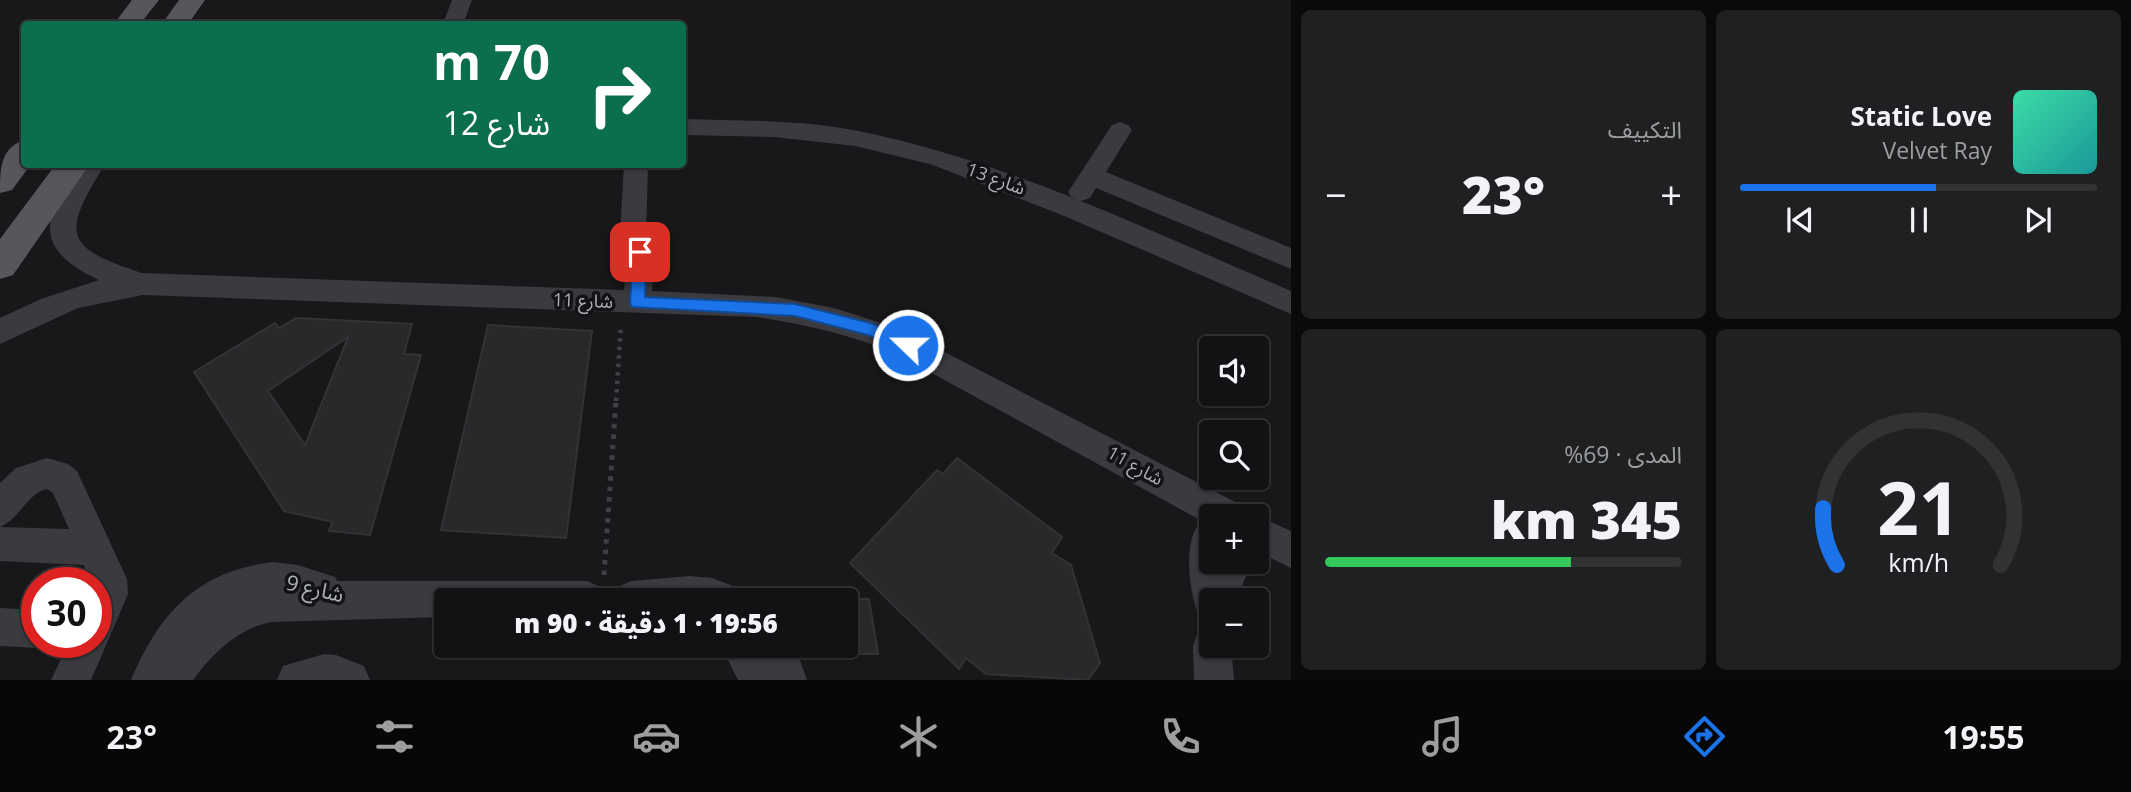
<!DOCTYPE html>
<html lang="ar">
<head>
<meta charset="utf-8">
<style>
  body { margin:0; font-family:"Open Sans","Noto Sans Arabic",sans-serif; background:#1f2022; color:#f1f3f6; direction:rtl; height:100vh; display:flex; flex-direction:column; font-size:26px; white-space:nowrap }
  * { box-sizing:border-box; margin:0 }
  p { font-size:23px; color:#9c9ea0 }
  .icon { flex:none; width:38px; height:38px; fill:none; stroke:currentColor; stroke-width:2; stroke-linecap:round; stroke-linejoin:round }
  .map { position:relative; flex:1; overflow:hidden; direction:ltr }
  .details { display:flex; flex-direction:column; gap:10px; padding:10px; background:#0a0a0b; width:840px }
  .details>* { flex:none }
  .hud { position:absolute; left:21px; top:21px; width:665px; height:147px; border-radius:7px; box-shadow:0 2px 5px #0004,0 0 0 2px #313234; direction:rtl; background:#0b6e4f; color:#fff; overflow:hidden }
  .buttons { position:absolute; left:1199px; top:336px; display:grid; gap:14px }
  .buttons a { display:grid; place-items:center; width:70px; height:70px; border-radius:7px; background:#121214; box-shadow:0 2px 5px #0004,0 0 0 2px #313234; font-size:35px }
  .speed { position:absolute; left:21px; top:567px; display:flex; gap:14px; font-size:35px; font-weight:700; text-align:center }
  .speed>* { display:grid; place-content:center; width:91px; height:91px; border-radius:50%; background:#121214; box-shadow:0 2px 5px #0004,0 0 0 2px #313234; line-height:1 }
  .speed .limit { border:10px solid #d22; background:#fff; color:#111 }
  .pin { position:absolute; display:grid; place-items:center; width:60px; height:60px; color:#fff; margin:-30px; border-radius:14px; box-shadow:0 4px 10px #0006 }
  .me { position:absolute; width:77px; margin:-38px; rotate:292deg; stroke-linejoin:round; filter:drop-shadow(0 0 5px #0008) }
  .turn { display:flex; align-items:center; gap:24px; height:147px; padding:0 21px; font-size:32px }
  .turn .icon { width:91px; height:91px; stroke-width:2.5 }
  .turn b { display:block; font-size:49px; line-height:60px }
  .big { font-size:52px; font-weight:800; line-height:1.1 }
  .details .card { flex:1; display:flex; flex-direction:column; justify-content:center; gap:10px; min-width:0; padding:0 24px; border-radius:10px; background:#1f2022 }
  .details .dial { align-items:center; gap:0 }
  .dial svg { height:182px; overflow:visible; fill:none; stroke:#313234; stroke-width:7; stroke-linecap:round; text-anchor:middle }
  .dial text { fill:#f1f3f6; stroke:none }
  .song { display:flex; align-items:center; gap:21px }
  .cover { width:84px; height:84px; border-radius:10px; background:linear-gradient(135deg,hsl(160 70% 55%),hsl(180 70% 35%)) }
  .played { height:7px; border-radius:4px; background:linear-gradient(90deg,#1a73e8 55%,#313234 55%) }
  .keys { display:flex; justify-content:space-around; direction:ltr }
  .heat { display:flex; justify-content:space-between; align-items:center; font-size:38px; direction:ltr }
  .charge { height:10px; border-radius:5px; background:linear-gradient(90deg,#34c759 69%,#313234 0) }
  .details .tiles { flex:1; display:grid; gap:10px; grid-template-columns:repeat(2,1fr) }
  .trip { position:absolute; left:434px; top:588px; width:424px; height:70px; border-radius:7px; background:#121214; box-shadow:0 2px 5px #0004,0 0 0 2px #313234; font-weight:800; line-height:70px; text-align:center; direction:rtl }
  .dock { display:flex; height:112px; justify-content:space-around; align-items:center; background:#070708; color:#9c9ea0 }
  .dock .icon { width:49px; height:49px }
  .dock .current { color:#1a73e8 }
  .dock b { font-size:32px; color:#f1f3f6 }
  main { display:flex; flex:1; min-height:0 }
  .map>svg:first-child { display:block }
  .building { fill:#29282b; stroke:#333336; stroke-width:2; fill-rule:evenodd }
  .lines { fill:none; stroke-linecap:round; stroke-linejoin:round }
  .path-far1 { stroke:#404146; stroke-width:4.5; stroke-dasharray:3.5 5; stroke-linecap:butt }
  .path { stroke:#404146; stroke-width:5; stroke-dasharray:4.5 6; stroke-linecap:butt }
  .minor { fill:#3a3a3f; fill-rule:evenodd }
  .major { fill:#56575d; fill-rule:evenodd }
  .route { fill:#1a73e8; stroke:#114b97; stroke-width:2 }
  .labels { text-anchor:middle; stroke-width:7; stroke-linejoin:round; paint-order:stroke }
  .street-label { font-size:18px; fill:#acb0b8; stroke:#131315 }
  .near-street-label { font-size:21px; fill:#acb0b8; stroke:#131315 }
</style>
</head>
<body>
<main>
<section class="details">
<div class="tiles">
<div class="card">
<div class="song"><i class="cover"></i><div><b>Static Love</b><p>Velvet Ray</p></div></div>
<div class="played"></div>
<div class="keys"><svg class="icon" aria-label="previous" viewBox="0 0 24 24"><path d="M18 5L8 12l10 7zM5 5v14"/></svg><svg class="icon" aria-label="pause" viewBox="0 0 24 24"><path d="M8 5v14M16 5v14"/></svg><svg class="icon" aria-label="next" viewBox="0 0 24 24"><path d="M6 5l10 7-10 7zM19 5v14"/></svg></div>
</div>
<div class="card"><p>التكييف</p>
<div class="heat"><a>−</a><b class="big">23°</b><a>+</a></div>
</div>
<div class="card dial"><svg viewBox="0 0 100 80">
<path d="M14 69A42 42 0 1 1 86 69"/>
<path d="M14 69A42 42 0 0 1 8 44" stroke="#1a73e8"/>
<text x="50" y="56" font-size="32" font-weight="700">21</text>
<text x="50" y="72" font-size="11">km/h</text>
</svg></div>
<div class="card"><p>المدى · 69%</p><b class="big">345 km</b><div class="charge"></div></div>
</div>
</section>
<div class="map">
<svg width="1291" height="680" viewBox="0 0 1291 680">
  <rect width="100%" height="100%" fill="#18181a"/>
  <!-- building -->
  <path class="building" d="M 296,318 L 412,324 L 404,354 L 421,355 L 370,535 L 329,531 L 333,522 L 284,511 L 194,372 L 275,323 L 279,328 ZM 348,337 L 305,445 L 268,391 Z
    M 488,325 L 592,331 L 566,538 L 441,530 Z
    M 957,458 L 1062,537 L 1052,553 L 1071,565 L 1100,663 L 1088,680 L 986,674 L 966,658 L 959,669 L 850,563 L 937,470 L 943,474 Z
    M 845,599 L 869,599 L 878,654 L 845,654 Z"/>
  <g class="lines">
    <!-- path-far1 -->
    <path class="path-far1" d="M 616,401 L 621,325"/>
    <!-- path -->
    <path class="path" d="M 604,575 L 616,399"/>
    <!-- minor -->
    <path class="minor" d="M 452,0 L 472,0 L 463,24 L 443,24 Z
      M 682,119 C 740,121 800,119 858,131 C 1008,161 1150,231 1291,291 L 1291,314 L 1062,215 L 930,164 L 855,146 L 774,137 L 682,135 Z
      M 1120,122 L 1128,125 L 1132,130 L 1106,172 L 1291,248 L 1291,269 L 1096,188 L 1090,198 L 1081,201 L 1072,198 L 1068,192 L 1072,186 L 1112,125 Z
      M 80,164 L 105,164 C 63,233 61,247 142,273 L 624,290 L 627,260 L 620,237 L 624,164 L 648,164 L 646,237 L 655,260 L 652,291 L 776,297 L 834,308 L 900,329 L 1239,504 L 1244,516 L 1211,516 L 1211,562 L 1252,562 L 1236,600 L 1211,600 L 1211,619 L 1198,613 C 1189,591 1182,538 1202,521 L 897,354 C 852,335 805,324 756,317 L 143,295 L 78,308 L 0,344 L 0,318 L 41,299 L 99,280 C 32,249 42,217 80,164 Z
      M 47,458 L 68,464 L 77,471 L 127,579 L 128,594 L 91,680 L 51,680 L 69,642 L 96,642 L 96,583 L 91,583 L 84,565 L 0,561 L 0,483 L 16,468 ZM 47,489 L 53,493 L 69,529 L 0,527 C 21,518 27,493 47,489 Z
      M 1256,515 L 1291,531 L 1291,568 L 1256,551 L 1256,516 L 1253,516 Z
      M 274,562 L 298,565 L 335,577 L 337,581 L 587,581 L 600,587 L 606,600 L 446,600 L 446,617 L 271,622 C 237,629 213,653 193,680 L 131,680 C 159,613 198,570 274,562 Z
      M 689,576 L 712,578 L 736,587 L 742,600 L 612,600 L 618,587 L 631,581 Z
      M 0,608 L 37,610 L 37,642 L 50,642 L 37,648 L 0,646 Z
      M 1211,627 L 1211,646 L 1231,646 L 1234,680 L 1194,680 L 1193,646 L 1198,632 Z
      M 721,646 L 795,646 L 807,680 L 738,680 Z
      M 324,654 L 336,655 L 364,666 L 370,680 L 277,680 L 283,666 Z"/>
    <!-- major -->
    <path class="major" d="M 132,0 L 159,0 L 140,24 L 114,24 Z
      M 179,0 L 205,0 L 188,24 L 162,24 Z
      M 24,140 L 24,164 L 31,164 L 12,190 L 0,193 C 0,170 0,148 24,140 Z
      M 56,164 L 90,164 L 13,275 L 0,279 L 0,239 Z"/>
  </g>
  <!-- route -->
  <path class="route" d="M 640,247 L 647,252 L 645,297 L 795,304 L 870,323 L 914,340 L 916,345 L 914,349 L 908,351 L 868,335 L 795,316 L 632,307 L 630,303 L 633,252 Z"/>
  <g class="labels">
    <!-- street labels -->
    <g class="street-label">
      <text transform="translate(996 179) rotate(20)" y="6">شارع 13</text>
      <text transform="translate(583 301) rotate(2)" y="6">شارع 11</text>
      <text transform="translate(1135 466) rotate(29)" y="6">شارع 11</text>
    </g>
    <!-- near-street labels -->
    <g class="near-street-label">
      <text transform="translate(315 589) rotate(13)" y="7">شارع 9</text>
    </g>
  </g>
</svg>
<div class="buttons">
<a><svg class="icon" aria-label="sound" viewBox="0 0 24 24"><path d="M4 9h4l5-4v14l-5-4H4zM17 9q2 3 0 6"/></svg></a>
<a><svg class="icon" aria-label="search" viewBox="0 0 24 24"><circle cx="10" cy="10" r="6"/><path d="M15 15l6 6"/></svg></a>
<a>+</a>
<a>−</a>
</div>
<div class="speed"><div class="limit">30</div></div>
<div class="pin" style="left:640px;top:252px;background:#d93025"><svg class="icon" aria-label="arrive" viewBox="0 0 24 24"><path d="M6 21V4h12l-3 4 3 4H6"/></svg></div>
<svg class="me" style="left:908px;top:345px" viewBox="-20 -20 40 40"><circle r="17" fill="#1a73e8" stroke="#fff" stroke-width="3"/><path d="M0-11L8 9 0 5-8 9z" fill="#fff"/></svg>
<div class="trip">19:56 · 1 دقيقة · 90 m</div>
<div class="hud">
<div class="turn"><svg class="icon" aria-label="right" viewBox="0 0 24 24"><path d="M7 20v-9h11M14 6l5 5-5 5"/></svg><div><b>70 m</b>شارع 12</div></div>
</div>
</div>
</main>
<nav class="dock">
<b>19:55</b>
<svg class="icon current" aria-label="directions" viewBox="0 0 24 24"><path d="M12 3l9 9-9 9-9-9zM9 14v-3h6M13 9l2 2-2 2"/></svg>
<svg class="icon" aria-label="music" viewBox="0 0 24 24"><path d="M9 18V5l10-2v13"/><circle cx="6" cy="18" r="3"/><circle cx="16" cy="16" r="3"/></svg>
<svg class="icon" aria-label="phone" viewBox="0 0 24 24"><path d="M5 4h4l2 5-3 2q2 4 5 5l2-3 5 2v4C11 20 4 13 5 4z"/></svg>
<svg class="icon" aria-label="climate" viewBox="0 0 24 24"><path d="M12 3v18M4 7l16 10M4 17L20 7"/></svg>
<svg class="icon" aria-label="car" viewBox="0 0 24 24"><path d="M5 17H2v-5l4-1 3-4h7l3 4 3 1v5h-3M9 17h6M6 11h13"/><circle cx="7" cy="17" r="2"/><circle cx="17" cy="17" r="2"/></svg>
<svg class="icon" aria-label="filters" viewBox="0 0 24 24"><path d="M4 7h16M4 17h16"/><circle cx="9" cy="7" r="2"/><circle cx="15" cy="17" r="2"/></svg>
<b>23°</b>
</nav>
</body>
</html>
